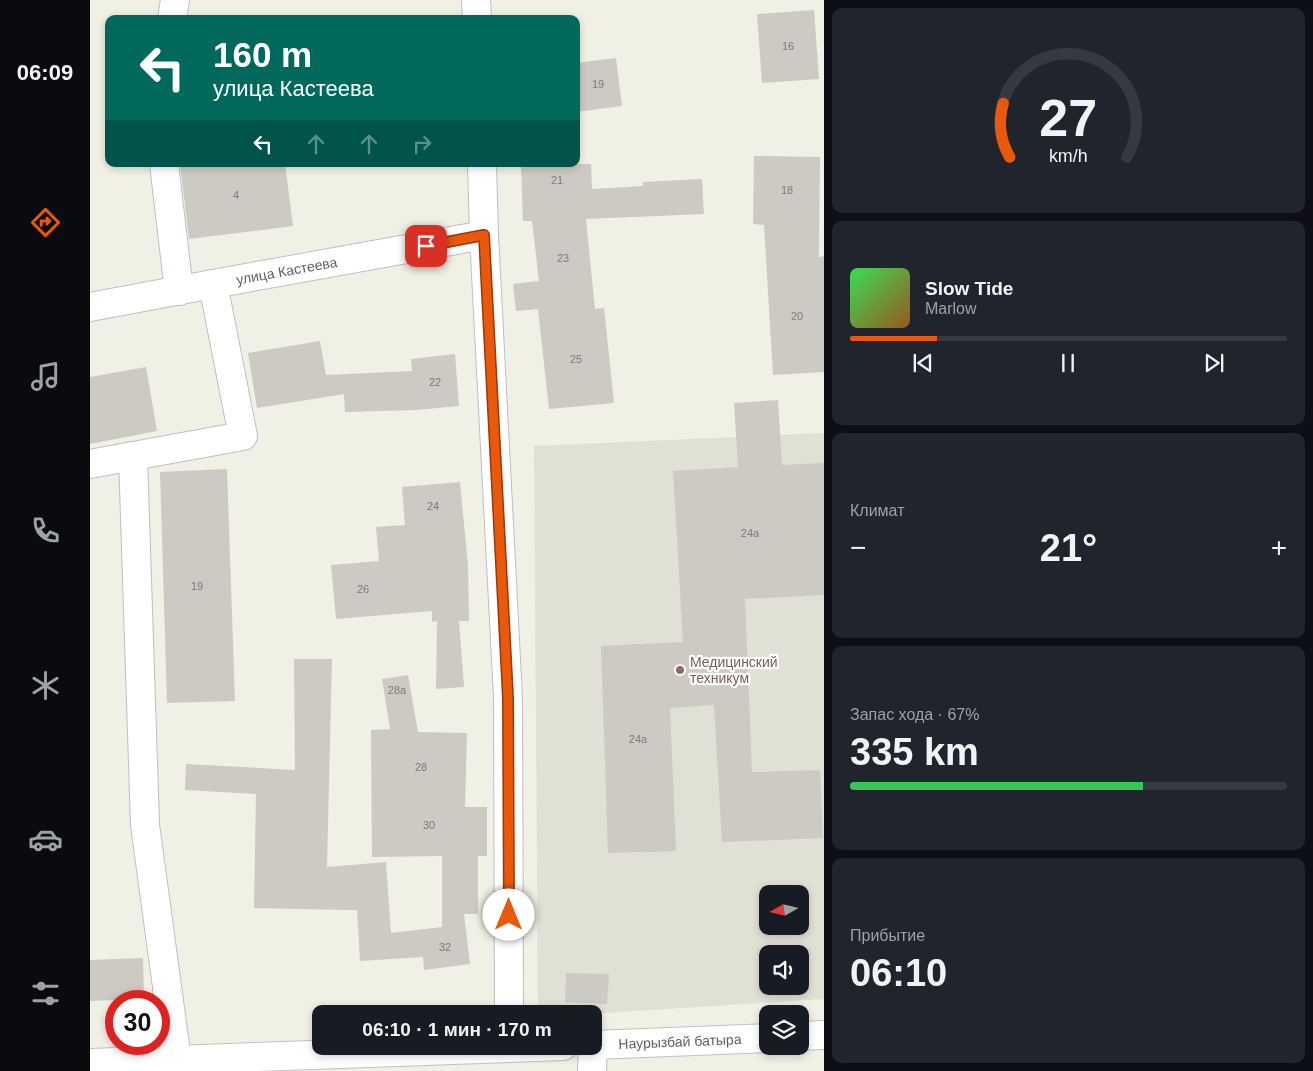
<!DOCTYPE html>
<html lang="ru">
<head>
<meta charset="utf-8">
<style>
  body { margin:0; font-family:Arial,sans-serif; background:#20242c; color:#f1f3f6; height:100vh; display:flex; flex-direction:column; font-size:19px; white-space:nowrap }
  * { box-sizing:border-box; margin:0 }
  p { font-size:16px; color:#9ea1a6 }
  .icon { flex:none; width:28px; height:28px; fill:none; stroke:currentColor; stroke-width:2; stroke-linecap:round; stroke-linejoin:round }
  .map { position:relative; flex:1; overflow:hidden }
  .details { display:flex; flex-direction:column; gap:8px; padding:8px; background:#0d0f14; width:489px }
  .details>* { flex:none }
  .top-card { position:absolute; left:15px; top:15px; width:475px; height:152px; border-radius:10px; box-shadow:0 2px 8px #0003; background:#00695c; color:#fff; overflow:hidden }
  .needle { width:32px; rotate:262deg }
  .controls { position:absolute; left:669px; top:885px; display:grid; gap:10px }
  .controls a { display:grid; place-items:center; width:50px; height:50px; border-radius:10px; background:#171b24; box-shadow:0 2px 8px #0003; font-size:25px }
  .speed { position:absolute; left:15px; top:990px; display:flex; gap:10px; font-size:25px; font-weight:700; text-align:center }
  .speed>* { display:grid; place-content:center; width:65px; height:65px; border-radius:50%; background:#171b24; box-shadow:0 2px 8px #0003; line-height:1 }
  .speed .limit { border:8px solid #d22; background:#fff; color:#111 }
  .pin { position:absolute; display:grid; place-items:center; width:42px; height:42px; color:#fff; margin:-21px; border-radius:10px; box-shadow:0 2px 8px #0006 }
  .me { position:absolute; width:55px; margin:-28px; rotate:0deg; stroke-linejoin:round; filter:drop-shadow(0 0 4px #0008) }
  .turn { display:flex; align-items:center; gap:18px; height:105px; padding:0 25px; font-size:22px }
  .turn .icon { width:65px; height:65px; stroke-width:2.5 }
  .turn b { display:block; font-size:35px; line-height:42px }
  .lanes { display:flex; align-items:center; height:48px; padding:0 25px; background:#0003; justify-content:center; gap:25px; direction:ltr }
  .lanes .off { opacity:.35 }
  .big { font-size:38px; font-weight:700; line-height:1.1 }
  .details .tile { flex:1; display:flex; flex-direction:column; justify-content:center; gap:8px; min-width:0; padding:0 18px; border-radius:10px; background:#20242c }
  .details .dial { align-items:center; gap:0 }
  .dial svg { height:130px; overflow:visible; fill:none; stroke:#363941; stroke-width:7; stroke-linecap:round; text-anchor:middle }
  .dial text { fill:#f1f3f6; stroke:none }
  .song { display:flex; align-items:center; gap:15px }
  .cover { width:60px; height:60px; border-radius:8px; background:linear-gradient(135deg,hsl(130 70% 55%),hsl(30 70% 35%)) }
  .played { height:5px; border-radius:2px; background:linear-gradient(90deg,#ea580c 20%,#363941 20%) }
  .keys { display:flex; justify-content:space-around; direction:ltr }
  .heat { display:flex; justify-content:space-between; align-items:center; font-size:28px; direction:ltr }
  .charge { height:8px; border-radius:4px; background:linear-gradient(90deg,#34c759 67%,#363941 0) }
  .trip { position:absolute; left:222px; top:1005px; width:290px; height:50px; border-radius:10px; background:#171b24; box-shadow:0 2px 8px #0003; font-weight:700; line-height:50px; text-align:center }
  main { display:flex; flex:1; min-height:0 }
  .menu { display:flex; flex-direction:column; width:90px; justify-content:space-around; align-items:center; background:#090b0e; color:#9ea1a6 }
  .menu .icon { width:35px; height:35px }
  .menu .active { color:#ea580c }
  .menu b { font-size:22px; color:#f1f3f6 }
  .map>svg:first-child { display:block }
  .education { fill:#e1e0d4; fill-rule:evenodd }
  .building { fill:#cccac2 }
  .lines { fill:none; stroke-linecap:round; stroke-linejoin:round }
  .minor-casing { stroke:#bdbec5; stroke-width:30 }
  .secondary-casing { stroke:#bdc0c7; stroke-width:30 }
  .minor { stroke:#fff; stroke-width:28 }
  .secondary { stroke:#fff; stroke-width:28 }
  .route-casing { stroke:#983908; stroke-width:12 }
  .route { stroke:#ea580c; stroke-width:9 }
  .education-dot { fill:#8d6e63; stroke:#fff; stroke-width:2 }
  .labels { text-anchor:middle; stroke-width:4.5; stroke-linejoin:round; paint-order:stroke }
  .number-label { font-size:11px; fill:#797a7e }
  .street-label { font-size:14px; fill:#5d6067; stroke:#fff }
  .education-label { font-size:14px; fill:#785e54; stroke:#fff; text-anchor:start }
</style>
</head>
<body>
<main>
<nav class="menu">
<b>06:09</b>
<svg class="icon active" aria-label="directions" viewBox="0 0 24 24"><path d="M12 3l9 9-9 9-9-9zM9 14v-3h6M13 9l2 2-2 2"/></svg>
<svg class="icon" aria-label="music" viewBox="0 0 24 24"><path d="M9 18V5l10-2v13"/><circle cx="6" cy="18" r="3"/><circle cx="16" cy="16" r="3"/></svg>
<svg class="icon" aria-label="phone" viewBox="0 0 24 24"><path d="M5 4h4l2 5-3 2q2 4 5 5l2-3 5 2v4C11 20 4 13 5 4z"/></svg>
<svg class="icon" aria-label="climate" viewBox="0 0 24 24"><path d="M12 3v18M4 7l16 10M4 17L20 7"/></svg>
<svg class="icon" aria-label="car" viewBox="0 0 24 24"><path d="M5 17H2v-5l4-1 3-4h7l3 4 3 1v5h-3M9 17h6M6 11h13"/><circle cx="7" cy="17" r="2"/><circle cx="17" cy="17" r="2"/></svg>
<svg class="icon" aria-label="filters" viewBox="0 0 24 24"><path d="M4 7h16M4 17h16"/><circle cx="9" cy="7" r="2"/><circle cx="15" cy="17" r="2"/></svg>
</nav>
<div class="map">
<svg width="735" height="1071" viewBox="0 0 735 1071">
  <rect width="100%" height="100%" fill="#f1f0e5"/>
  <!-- education -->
  <path class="education" d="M 734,433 L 734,999 L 498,1014 L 448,1014 L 444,446 ZM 678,894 L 710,894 L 710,926 L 678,926 ZM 678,954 L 710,954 L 710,986 L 678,986 Z"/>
  <!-- building -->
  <path class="building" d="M 724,10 L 729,79 L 672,83 L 667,14 Z
    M 526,58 L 532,106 L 486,112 L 486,63 Z
    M 664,156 L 730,157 L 729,257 L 735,256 L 735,372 L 683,375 L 674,225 L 663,224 Z
    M 90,164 L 195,164 L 203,226 L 99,239 Z
    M 431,164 L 501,164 L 502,189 L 553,186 L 553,182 L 612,179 L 614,214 L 496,219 L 505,309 L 514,308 L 524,403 L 459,409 L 448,309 L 426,311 L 423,284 L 449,281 L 442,221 L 433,221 Z
    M 230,341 L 236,375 L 322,371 L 321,359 L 365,354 L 369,406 L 326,410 L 255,412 L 254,394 L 167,408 L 158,353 Z
    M 56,367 L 67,431 L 0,444 L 0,377 Z
    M 688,400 L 692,465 L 735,463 L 735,595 L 655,599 L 662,772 L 730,770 L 733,838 L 632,842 L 624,705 L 580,708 L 586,851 L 518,853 L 511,646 L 593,642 L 583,471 L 648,467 L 644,403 Z
    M 137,469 L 145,701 L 77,703 L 70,472 Z
    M 370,482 L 378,566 L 379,621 L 369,621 L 374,687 L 346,689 L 347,621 L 342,622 L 342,611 L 246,619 L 241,565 L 289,561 L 286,527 L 315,525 L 312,487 Z
    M 204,659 L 242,659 L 237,867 L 296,862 L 301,933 L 352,927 L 352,856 L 282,857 L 281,730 L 300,729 L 292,679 L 318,675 L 328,732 L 377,733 L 375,807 L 397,807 L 397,856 L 388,856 L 388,914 L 374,914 L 380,964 L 334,970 L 333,957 L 270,961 L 267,910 L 256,910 L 164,908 L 166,794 L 95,790 L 96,764 L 205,770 Z
    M 53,958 L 54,999 L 0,1001 L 0,960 Z
    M 476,973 L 519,974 L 517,1004 L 475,1002 Z"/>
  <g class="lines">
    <defs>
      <g id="minor">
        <path d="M 386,0 L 387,19"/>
        <path d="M 82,19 L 85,0"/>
        <path d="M 74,164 L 89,291"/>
        <path d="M 392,164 L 394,235 L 418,698 L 419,1014"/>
        <path id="s1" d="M 0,307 L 123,284 L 394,235"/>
        <path d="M 0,464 L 43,456"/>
        <path d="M 87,1060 L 55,825 L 43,456 L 153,436 L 123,284"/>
        <path d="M 502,1071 L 503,1046"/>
      </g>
      <g id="secondary">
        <path d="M 710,1036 L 735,1035"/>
        <path id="s2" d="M 504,1045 L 678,1038"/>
        <path d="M 0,1063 L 473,1046"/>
      </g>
    </defs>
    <!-- minor casing -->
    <use href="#minor" class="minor-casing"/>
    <!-- secondary casing -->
    <use href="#secondary" class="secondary-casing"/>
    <!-- minor -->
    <use href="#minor" class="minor"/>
    <!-- secondary -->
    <use href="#secondary" class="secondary"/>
  </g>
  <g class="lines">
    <defs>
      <path id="route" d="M 336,246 L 394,235 L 418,698 L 419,915"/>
    </defs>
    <!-- route casing -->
    <use href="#route" class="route-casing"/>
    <!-- route -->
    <use href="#route" class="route"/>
  </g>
  <!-- markers -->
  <circle class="education-dot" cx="590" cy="670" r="5"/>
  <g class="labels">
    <!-- number labels -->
    <g class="number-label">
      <text x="698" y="50">16</text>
      <text x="508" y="88">19</text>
      <text x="467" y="184">21</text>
      <text x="697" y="194">18</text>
      <text x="146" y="199">4</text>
      <text x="473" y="262">23</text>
      <text x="707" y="320">20</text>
      <text x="486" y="363">25</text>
      <text x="345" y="386">22</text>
      <text x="343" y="510">24</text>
      <text x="660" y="537">24а</text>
      <text x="107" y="590">19</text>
      <text x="273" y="593">26</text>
      <text x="307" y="694">28а</text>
      <text x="548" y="743">24а</text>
      <text x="331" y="771">28</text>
      <text x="339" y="829">30</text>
      <text x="355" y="951">32</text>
    </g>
    <!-- street labels -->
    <g class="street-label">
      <text dy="5" stroke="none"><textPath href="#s1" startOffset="200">улица Кастеева</textPath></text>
      <text dy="5" stroke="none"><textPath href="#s2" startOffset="86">Наурызбай батыра</textPath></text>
    </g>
    <!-- education labels -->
    <g class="education-label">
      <text x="600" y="667">Медицинский<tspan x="600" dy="16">техникум</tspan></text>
    </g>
  </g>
</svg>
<div class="controls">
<a><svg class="needle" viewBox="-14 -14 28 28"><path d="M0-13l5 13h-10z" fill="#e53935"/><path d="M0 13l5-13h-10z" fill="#9ea1a6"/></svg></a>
<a><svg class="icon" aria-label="sound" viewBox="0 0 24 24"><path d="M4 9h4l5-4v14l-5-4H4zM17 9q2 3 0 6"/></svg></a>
<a><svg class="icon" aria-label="layers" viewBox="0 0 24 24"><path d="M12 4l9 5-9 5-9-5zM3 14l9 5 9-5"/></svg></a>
</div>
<div class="speed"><div class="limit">30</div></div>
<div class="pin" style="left:336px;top:246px;background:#d93025"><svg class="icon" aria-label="arrive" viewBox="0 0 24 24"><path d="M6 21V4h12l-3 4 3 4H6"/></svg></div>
<svg class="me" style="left:419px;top:915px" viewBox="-20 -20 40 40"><circle r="19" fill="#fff"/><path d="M0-13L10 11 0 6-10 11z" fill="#ea580c"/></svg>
<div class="trip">06:10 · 1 мин · 170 m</div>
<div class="top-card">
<div class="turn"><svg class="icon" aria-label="left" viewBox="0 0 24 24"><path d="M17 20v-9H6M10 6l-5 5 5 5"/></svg><div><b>160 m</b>улица Кастеева</div></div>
<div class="lanes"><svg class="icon" aria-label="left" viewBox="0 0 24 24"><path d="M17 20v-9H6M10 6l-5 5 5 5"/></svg><svg class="icon off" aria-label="ahead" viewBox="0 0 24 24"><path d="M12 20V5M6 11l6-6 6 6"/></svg><svg class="icon off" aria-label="ahead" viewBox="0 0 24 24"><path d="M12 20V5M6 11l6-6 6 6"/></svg><svg class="icon off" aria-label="right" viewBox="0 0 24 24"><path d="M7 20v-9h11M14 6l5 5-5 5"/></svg></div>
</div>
</div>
<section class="details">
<div class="tile dial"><svg viewBox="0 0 100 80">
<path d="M14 69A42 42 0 1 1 86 69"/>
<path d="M14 69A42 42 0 0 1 10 36" stroke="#ea580c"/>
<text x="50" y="56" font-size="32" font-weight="700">27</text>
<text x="50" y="72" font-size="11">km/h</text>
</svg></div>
<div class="tile">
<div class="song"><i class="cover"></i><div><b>Slow Tide</b><p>Marlow</p></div></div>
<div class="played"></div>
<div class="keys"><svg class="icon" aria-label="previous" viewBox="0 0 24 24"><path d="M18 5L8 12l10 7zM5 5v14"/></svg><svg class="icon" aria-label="pause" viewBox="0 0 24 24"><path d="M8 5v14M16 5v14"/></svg><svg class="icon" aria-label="next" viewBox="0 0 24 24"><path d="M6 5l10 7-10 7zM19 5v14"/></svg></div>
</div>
<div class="tile"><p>Климат</p>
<div class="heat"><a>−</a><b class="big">21°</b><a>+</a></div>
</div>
<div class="tile"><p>Запас хода · 67%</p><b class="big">335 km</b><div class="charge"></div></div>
<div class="tile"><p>Прибытие</p><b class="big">06:10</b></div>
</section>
</main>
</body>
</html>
